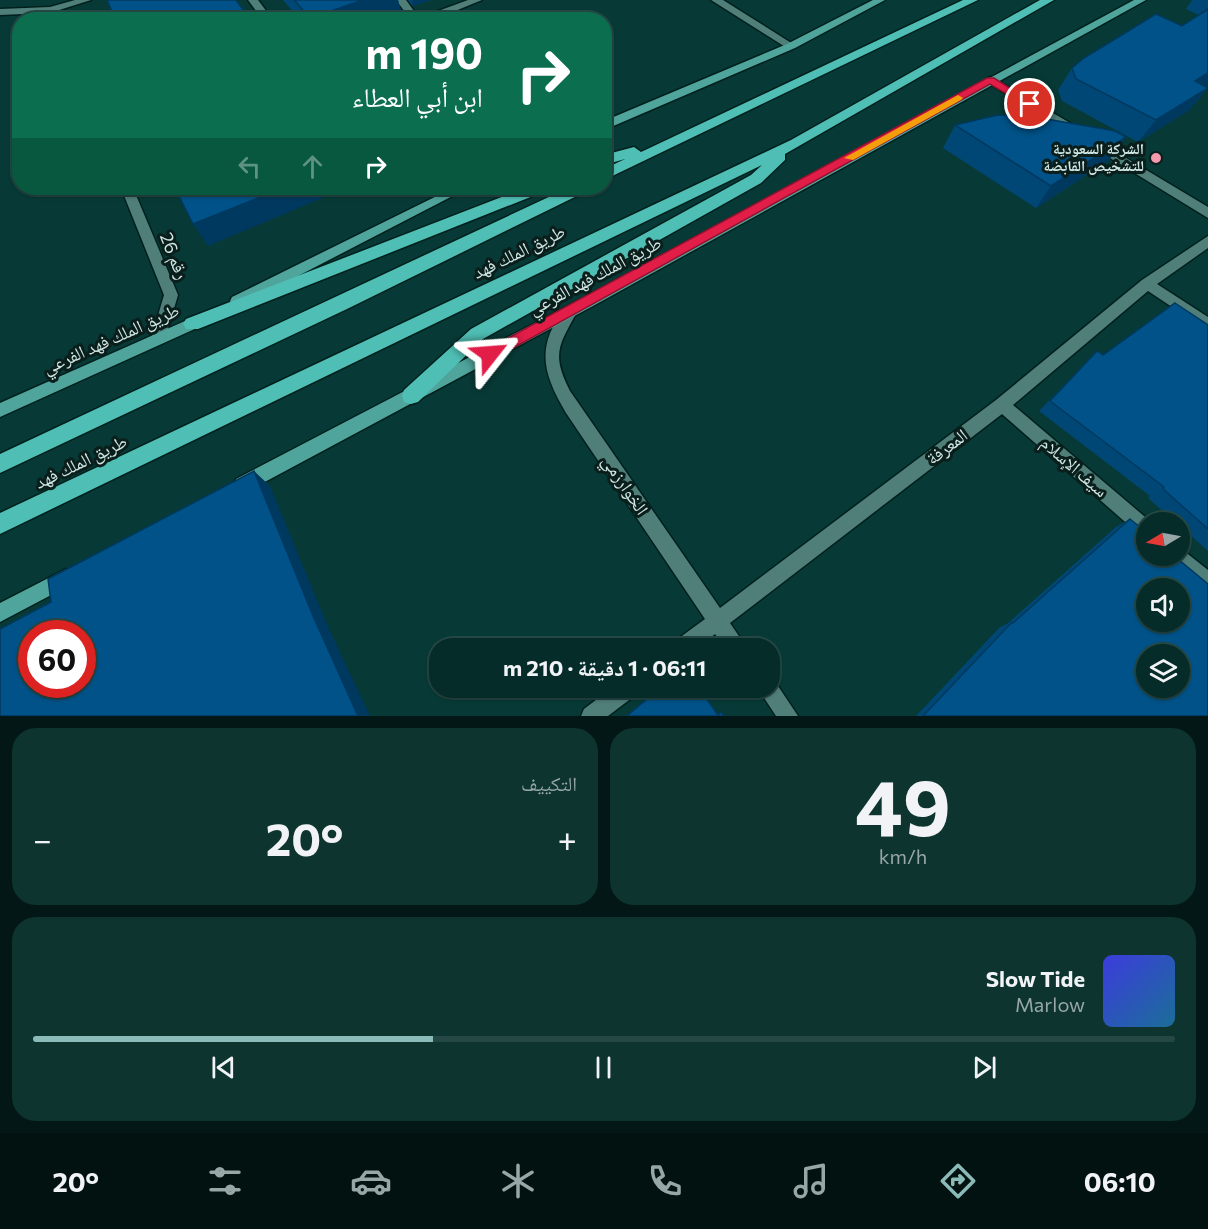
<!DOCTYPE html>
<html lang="ar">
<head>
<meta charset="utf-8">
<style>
  body { margin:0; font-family:Commissioner,"Noto Naskh Arabic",sans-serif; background:#0e3430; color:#f1f3f6; direction:rtl; height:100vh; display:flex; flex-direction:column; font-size:22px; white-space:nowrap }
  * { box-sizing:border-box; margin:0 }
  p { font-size:20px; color:#97a7a8 }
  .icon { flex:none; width:33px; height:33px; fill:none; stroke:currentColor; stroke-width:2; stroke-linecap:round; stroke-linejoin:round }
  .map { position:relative; height:716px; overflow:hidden; direction:ltr }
  .side { display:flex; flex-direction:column; gap:12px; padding:12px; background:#031816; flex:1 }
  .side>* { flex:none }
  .top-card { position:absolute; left:12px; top:12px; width:600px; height:183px; border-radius:24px; box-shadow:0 2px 4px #0004,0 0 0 2px #264845; direction:rtl; background:#0b6e4f; color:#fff; overflow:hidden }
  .needle { width:39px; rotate:260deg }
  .buttons { position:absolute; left:1136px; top:512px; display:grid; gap:12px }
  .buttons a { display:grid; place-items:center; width:54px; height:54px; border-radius:50%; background:#052c28; box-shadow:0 2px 4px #0004,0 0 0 2px #264845; font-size:30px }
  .speed { position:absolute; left:18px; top:620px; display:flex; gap:12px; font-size:30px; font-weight:700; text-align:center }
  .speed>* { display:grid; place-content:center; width:78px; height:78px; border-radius:50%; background:#052c28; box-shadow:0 2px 4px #0004,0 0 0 2px #264845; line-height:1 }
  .speed .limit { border:9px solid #d22; background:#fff; color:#111 }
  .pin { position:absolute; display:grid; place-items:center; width:51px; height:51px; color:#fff; margin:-26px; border:3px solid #fff; border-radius:50%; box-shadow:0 2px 6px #0007 }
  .me { position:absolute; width:66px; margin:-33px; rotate:62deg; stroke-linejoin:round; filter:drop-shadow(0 0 4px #0008) }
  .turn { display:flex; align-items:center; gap:21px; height:126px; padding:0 30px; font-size:27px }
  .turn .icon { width:78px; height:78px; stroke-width:2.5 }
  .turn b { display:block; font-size:42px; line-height:51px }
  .lanes { display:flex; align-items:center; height:57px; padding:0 30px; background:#0003; justify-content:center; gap:30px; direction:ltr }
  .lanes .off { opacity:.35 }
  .big { font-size:45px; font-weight:700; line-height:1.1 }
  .side .widget { flex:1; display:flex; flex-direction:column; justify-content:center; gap:9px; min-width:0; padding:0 21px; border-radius:24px; background:#0e3430 }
  .side .dial { align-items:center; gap:0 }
  .dial b { font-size:78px; line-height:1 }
  .song { display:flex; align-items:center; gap:18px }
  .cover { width:72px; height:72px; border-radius:9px; background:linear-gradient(135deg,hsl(240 70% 55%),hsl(200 70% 35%)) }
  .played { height:6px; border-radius:3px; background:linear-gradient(90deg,#8bbbb9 35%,#264845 35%) }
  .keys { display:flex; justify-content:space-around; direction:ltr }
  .heat { display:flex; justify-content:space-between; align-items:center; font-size:33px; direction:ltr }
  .side .tiles { flex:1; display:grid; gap:12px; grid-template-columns:1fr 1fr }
  .widget:last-child { grid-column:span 2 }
  .trip { position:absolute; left:429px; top:638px; width:351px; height:60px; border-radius:24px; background:#052c28; box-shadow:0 2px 4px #0004,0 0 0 2px #264845; font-weight:700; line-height:60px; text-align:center; direction:rtl }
  .menu { display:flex; height:96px; justify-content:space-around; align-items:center; background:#021210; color:#97a7a8 }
  .menu .icon { width:42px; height:42px }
  .menu .selected { color:#8bbbb9 }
  .menu b { font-size:27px; color:#f1f3f6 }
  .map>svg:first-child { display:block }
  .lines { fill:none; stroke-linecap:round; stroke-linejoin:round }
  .minor-casing { stroke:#00201d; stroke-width:3 }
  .major-casing { stroke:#00201d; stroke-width:3 }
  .highway-casing { stroke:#00201d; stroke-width:3 }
  .minor { fill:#507e78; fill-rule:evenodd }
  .major { fill:#4fa49c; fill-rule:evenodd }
  .highway { fill:#4fbeb4; fill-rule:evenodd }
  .wall { fill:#004775 }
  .shaded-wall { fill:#00395f }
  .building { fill:#005288; stroke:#00395f; stroke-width:1.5; fill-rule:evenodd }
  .route { fill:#e11d48; stroke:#92132f; stroke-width:1.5 }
  .slow { fill:#f59e0b }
  .poi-dot { fill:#f39aac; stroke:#0a1e1c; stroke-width:2 }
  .labels { text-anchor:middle; stroke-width:6; stroke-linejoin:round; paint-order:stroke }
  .far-poi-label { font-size:15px; font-weight:bold; fill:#cfe7e4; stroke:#0a1e1c; text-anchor:end }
  .street-label { font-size:18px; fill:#cfe7e4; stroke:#0a1e1c }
</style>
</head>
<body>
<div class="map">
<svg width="1208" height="716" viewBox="0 0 1208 716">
  <rect width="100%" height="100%" fill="#073a36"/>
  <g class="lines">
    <defs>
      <path id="minor" d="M 75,0 L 91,0 L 56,11 L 60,20 L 50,20 L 47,13 L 0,15 L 0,9 L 50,7 Z
        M 248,0 L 258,0 L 273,20 L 263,20 Z
        M 396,0 L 406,0 L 419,18 L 468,0 L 482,0 L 433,20 L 411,20 Z
        M 711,0 L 723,0 L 796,46 L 787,48 Z
        M 991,77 L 1077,127 L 1079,130 L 1073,134 L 1069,133 L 987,82 L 987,78 Z
        M 1096,140 L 1208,207 L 1208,218 L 1092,147 L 1090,144 Z
        M 121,188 L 133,188 L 178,295 L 165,339 L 163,343 L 153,343 L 151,339 L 164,295 Z
        M 1208,236 L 1208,248 L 1157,284 L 1208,317 L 1208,331 L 1148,291 L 1013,405 L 1151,522 L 1146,522 L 1146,538 L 1140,535 L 1002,414 L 730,623 L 747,648 L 725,648 L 715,634 L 698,648 L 672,648 L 675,641 L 705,619 L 566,413 C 543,374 535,347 565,308 L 575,308 L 577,312 C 559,345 551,354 570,391 L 720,608 L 996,400 L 1142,280 Z
        M 1179,547 L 1208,570 L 1208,591 L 1202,588 L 1171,561 L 1168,555 L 1179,555 Z
        M 770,678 L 774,680 L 798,716 L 776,716 L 757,687 L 770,687 Z
        M 613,687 L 640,687 L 637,694 L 608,716 L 581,716 L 584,709 Z"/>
      <path id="major" d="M 873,0 L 885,0 L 795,48 L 604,130 L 604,121 L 787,44 Z
        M 1134,0 L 1146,0 L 593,306 L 248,491 L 242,493 L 236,491 L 234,485 L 236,479 L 583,298 Z
        M 453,188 L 468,188 L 242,305 L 232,305 L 230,301 L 232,297 Z
        M 203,313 L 208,315 L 210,319 L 208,323 L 0,417 L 0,403 Z
        M 66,569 L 72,572 L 75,578 L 72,584 L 0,622 L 0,603 Z"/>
      <path id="highway" d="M 963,0 L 978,0 L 604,180 L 604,169 L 625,159 L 604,165 L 604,155 L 634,147 L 641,152 Z
        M 1040,0 L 1054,0 L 785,154 L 785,160 L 761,183 L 483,339 L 418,402 L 411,404 L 404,402 L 402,396 L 404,390 L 471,329 L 751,175 L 762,165 L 0,534 L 0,513 L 791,140 Z
        M 525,188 L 545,188 L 543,192 L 198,329 L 186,329 L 183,324 L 186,319 Z
        M 568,188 L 587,188 L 585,192 L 347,309 L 0,473 L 0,454 Z"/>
    </defs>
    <!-- minor casing -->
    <use href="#minor" class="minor-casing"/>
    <!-- major casing -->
    <use href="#major" class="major-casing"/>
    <!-- highway casing -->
    <use href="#highway" class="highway-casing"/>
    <!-- minor -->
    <use href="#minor" class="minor"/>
    <!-- major -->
    <use href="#major" class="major"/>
    <!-- highway -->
    <use href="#highway" class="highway"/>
  </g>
  <!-- wall -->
  <path class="wall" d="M 283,0 L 398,0 L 401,11 L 376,20 L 300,20 Z
    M 408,0 L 431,0 L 413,6 Z
    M 1192,0 L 1208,0 L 1208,84 L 1205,86 L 1208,88 L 1189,110 L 1138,142 L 1062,101 L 1058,90 L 1072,68 L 1182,26 L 1199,15 L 1186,9 Z
    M 955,125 L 1126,137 L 1109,160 L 1036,208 L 943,148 Z
    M 1208,325 L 1208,551 L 1179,525 L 1179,522 L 1175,522 L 1148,498 L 1150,496 L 1039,411 L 1086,362 L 1097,351 L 1103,355 Z
    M 1130,519 L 1208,716 L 916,716 L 1000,627 L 1007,624 L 1116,527 Z"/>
  <!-- shaded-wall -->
  <path class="shaded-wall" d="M 363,0 L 398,0 L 401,11 L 376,20 L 311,20 L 310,18 Z
    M 412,0 L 431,0 L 413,6 Z
    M 1208,73 L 1208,84 L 1177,104 L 1195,81 Z
    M 1208,88 L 1189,110 L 1138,142 L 1156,120 Z
    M 1126,137 L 1109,160 L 1036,208 L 1051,186 Z
    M 283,188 L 346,188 L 208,246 L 193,224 Z
    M 254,471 L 270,486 L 328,627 L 370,716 L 358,716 L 313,616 Z"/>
  <!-- building -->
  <path class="building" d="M 107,0 L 236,0 L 249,18 L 244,20 L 116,20 Z
    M 294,0 L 363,0 L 310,18 Z
    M 1208,9 L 1208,73 L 1195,81 L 1208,88 L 1156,120 L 1076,79 L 1072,68 L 1084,58 L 1156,14 L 1182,26 Z
    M 998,115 L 1035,117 L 1115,131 L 1126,137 L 1051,186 L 955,125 Z
    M 175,188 L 283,188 L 193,224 Z
    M 1175,303 L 1208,325 L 1208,529 L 1163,489 L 1164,487 L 1050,401 L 1097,351 L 1103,355 Z
    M 254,471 L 313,616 L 358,716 L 0,716 L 0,629 L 51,602 L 48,579 ZM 32,633 L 82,633 L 82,684 L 32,684 Z
    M 1130,519 L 1146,532 L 1146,555 L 1173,555 L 1208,584 L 1208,716 L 923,716 L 1012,622 L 1013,623 ZM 1146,588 L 1179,588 L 1179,621 L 1146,621 ZM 1146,654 L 1179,654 L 1179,687 L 1146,687 Z
    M 661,687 L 698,687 L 718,715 L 721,712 L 724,716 L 627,716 Z"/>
  <!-- route -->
  <path class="route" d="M 987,78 L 994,78 L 1035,104 L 1027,106 L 990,84 L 495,358 L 486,358 L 486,350 Z"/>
  <!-- slow -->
  <path class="slow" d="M 958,95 L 963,98 L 961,100 L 853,160 L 844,158 Z"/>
  <!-- markers -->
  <circle class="poi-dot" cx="1156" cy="158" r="6"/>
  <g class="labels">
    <!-- far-poi labels -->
    <g class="far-poi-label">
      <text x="1144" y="154">الشركة السعودية<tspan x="1144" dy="17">للتشخيص القابضة</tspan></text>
    </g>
    <!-- street labels -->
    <g class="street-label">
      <text transform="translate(519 252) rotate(-26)" y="6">طريق الملك فهد</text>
      <text transform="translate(174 256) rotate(68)" y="6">رقم 26</text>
      <text transform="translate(595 276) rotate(-28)" y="6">طريق الملك فهد الفرعي</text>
      <text transform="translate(111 339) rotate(-24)" y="6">طريق الملك فهد الفرعي</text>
      <text transform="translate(947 447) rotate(-37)" y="6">المعرفة</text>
      <text transform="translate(81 462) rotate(-26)" y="6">طريق الملك فهد</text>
      <text transform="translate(1074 467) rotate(41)" y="6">سيف الإسلام</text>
      <text transform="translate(625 485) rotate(56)" y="6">الخوارزمي</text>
    </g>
  </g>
</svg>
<div class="buttons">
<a><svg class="needle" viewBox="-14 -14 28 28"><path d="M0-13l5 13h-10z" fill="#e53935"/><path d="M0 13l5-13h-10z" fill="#97a7a8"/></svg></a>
<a><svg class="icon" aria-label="sound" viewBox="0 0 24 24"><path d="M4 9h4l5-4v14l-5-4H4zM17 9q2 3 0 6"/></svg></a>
<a><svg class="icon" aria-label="layers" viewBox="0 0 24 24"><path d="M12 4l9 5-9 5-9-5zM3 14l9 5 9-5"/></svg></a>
</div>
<div class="speed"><div class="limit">60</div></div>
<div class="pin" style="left:1030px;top:104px;background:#d93025"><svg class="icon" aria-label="arrive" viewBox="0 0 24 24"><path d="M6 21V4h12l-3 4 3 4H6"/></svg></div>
<svg class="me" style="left:490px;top:354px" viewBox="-20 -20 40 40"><path d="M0-17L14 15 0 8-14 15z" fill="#e11d48" stroke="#fff" stroke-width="4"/></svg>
<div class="trip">06:11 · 1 دقيقة · 210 m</div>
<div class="top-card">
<div class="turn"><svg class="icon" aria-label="right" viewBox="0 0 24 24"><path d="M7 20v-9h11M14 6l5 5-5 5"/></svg><div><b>190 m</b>ابن أبي العطاء</div></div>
<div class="lanes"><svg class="icon off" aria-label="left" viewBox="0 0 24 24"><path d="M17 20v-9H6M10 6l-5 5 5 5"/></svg><svg class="icon off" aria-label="ahead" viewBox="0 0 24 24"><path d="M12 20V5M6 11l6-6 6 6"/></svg><svg class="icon" aria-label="right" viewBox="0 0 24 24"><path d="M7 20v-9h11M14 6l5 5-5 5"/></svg></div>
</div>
</div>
<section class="side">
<div class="tiles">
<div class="widget dial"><b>49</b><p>km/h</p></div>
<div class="widget"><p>التكييف</p>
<div class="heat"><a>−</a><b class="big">20°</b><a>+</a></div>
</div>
<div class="widget">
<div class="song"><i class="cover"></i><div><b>Slow Tide</b><p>Marlow</p></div></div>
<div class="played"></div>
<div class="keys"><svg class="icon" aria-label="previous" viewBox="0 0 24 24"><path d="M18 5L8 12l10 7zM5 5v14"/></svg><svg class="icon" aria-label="pause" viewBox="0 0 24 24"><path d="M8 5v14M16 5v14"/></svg><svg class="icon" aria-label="next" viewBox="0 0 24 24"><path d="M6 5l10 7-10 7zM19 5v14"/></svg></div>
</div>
</div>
</section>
<nav class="menu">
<b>06:10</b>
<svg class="icon selected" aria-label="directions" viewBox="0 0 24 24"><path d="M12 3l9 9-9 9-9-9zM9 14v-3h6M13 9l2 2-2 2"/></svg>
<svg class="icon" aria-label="music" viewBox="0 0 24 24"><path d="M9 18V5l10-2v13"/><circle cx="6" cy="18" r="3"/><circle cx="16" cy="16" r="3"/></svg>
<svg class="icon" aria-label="phone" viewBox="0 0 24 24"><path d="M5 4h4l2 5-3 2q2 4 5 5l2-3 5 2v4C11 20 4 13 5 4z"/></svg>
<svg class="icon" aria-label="climate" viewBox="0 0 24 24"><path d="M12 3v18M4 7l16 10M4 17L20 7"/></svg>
<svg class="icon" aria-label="car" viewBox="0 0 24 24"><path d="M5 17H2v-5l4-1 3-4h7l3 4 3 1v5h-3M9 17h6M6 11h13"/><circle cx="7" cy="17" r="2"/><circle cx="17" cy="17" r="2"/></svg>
<svg class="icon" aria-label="filters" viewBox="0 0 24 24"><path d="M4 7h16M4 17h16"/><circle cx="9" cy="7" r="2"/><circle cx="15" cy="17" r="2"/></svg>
<b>20°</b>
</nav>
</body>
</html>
